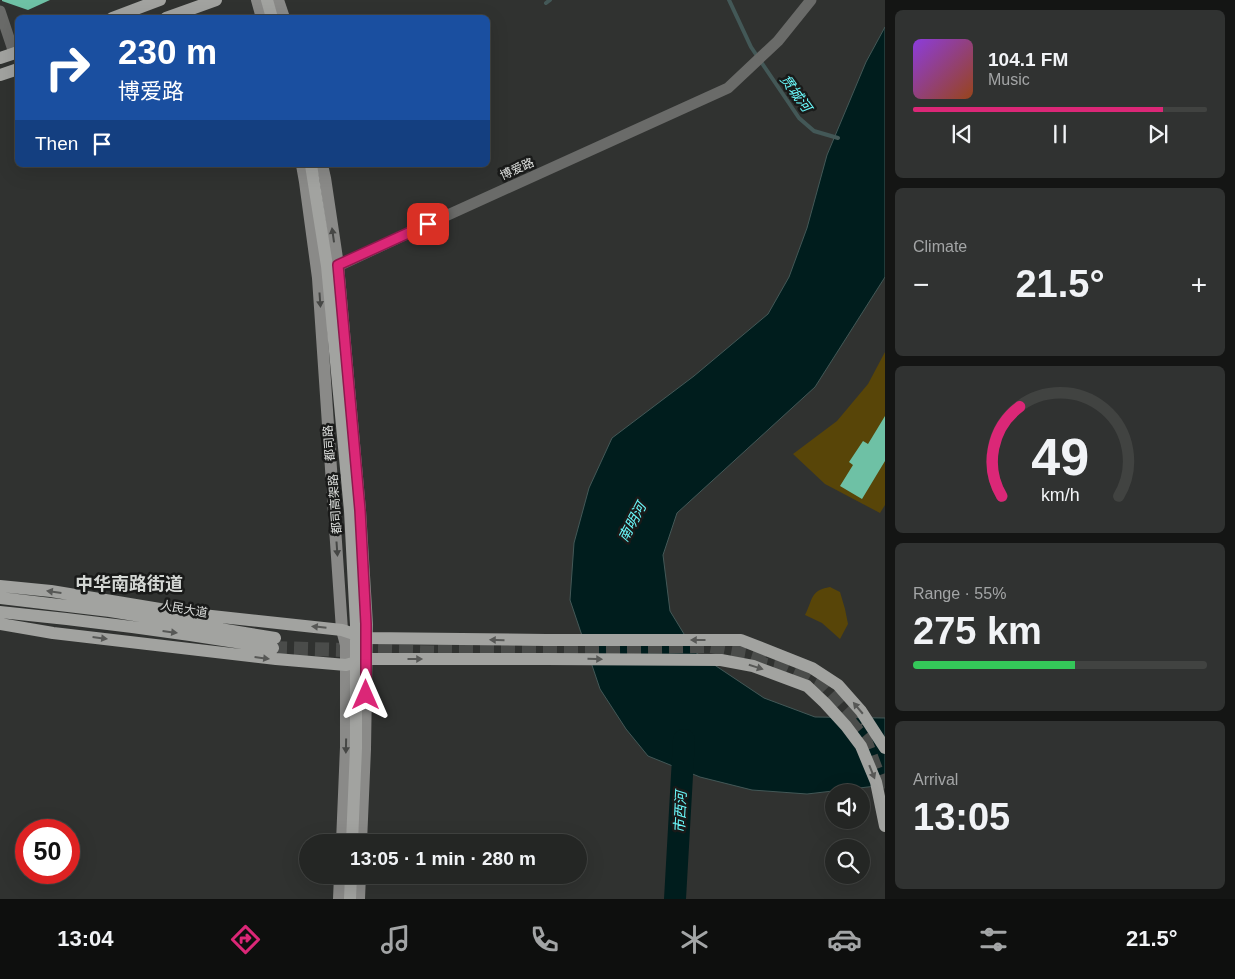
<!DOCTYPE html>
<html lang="en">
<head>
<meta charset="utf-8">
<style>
  body { margin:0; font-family:Arial,"Noto Sans SC",sans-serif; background:#303231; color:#f1f3f6; height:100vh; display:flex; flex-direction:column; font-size:19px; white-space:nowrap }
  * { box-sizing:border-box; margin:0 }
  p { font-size:16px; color:#a3a5a6 }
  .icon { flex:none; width:28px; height:28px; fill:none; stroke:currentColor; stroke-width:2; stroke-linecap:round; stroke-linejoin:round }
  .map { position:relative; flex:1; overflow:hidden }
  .drawer { display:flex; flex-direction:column; gap:10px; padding:10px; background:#141514; width:350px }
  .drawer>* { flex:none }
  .banner { position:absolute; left:15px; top:15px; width:475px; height:152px; border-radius:8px; box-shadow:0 5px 20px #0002,0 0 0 1px #414341; background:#1a4fa0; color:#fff; overflow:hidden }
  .controls { position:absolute; left:825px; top:784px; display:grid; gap:10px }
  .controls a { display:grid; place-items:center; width:45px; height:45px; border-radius:50%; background:#242624; box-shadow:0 5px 20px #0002,0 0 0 1px #414341; font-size:25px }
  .speed { position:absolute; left:15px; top:819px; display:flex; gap:10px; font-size:25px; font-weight:700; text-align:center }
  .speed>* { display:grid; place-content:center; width:65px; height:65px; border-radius:50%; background:#242624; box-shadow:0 5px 20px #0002,0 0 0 1px #414341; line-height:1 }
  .speed .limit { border:8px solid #d22; background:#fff; color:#111 }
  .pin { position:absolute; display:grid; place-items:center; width:42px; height:42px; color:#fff; margin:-21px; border-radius:10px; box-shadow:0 2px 8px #0006 }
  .me { position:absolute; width:55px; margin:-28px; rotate:0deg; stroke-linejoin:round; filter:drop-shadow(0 0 4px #0008) }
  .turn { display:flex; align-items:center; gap:18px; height:105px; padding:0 20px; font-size:22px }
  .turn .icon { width:65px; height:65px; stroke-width:2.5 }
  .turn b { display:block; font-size:35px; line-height:42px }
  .then { display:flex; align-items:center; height:48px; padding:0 20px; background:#0003; gap:10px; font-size:19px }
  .big { font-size:38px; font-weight:700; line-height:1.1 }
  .drawer .widget { flex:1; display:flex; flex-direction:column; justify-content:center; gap:8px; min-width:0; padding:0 18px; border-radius:8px; background:#303231 }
  .drawer .dial { align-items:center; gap:0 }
  .dial svg { height:130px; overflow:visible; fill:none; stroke:#414341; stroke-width:7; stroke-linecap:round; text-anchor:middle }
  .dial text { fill:#f1f3f6; stroke:none }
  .song { display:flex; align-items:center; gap:15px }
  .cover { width:60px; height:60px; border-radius:8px; background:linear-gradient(135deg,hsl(270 70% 55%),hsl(20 70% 35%)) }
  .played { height:5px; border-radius:2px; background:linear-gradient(90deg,#db2777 85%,#414341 85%) }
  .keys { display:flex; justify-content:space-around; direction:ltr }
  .heat { display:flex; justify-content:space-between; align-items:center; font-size:28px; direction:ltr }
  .charge { height:8px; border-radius:4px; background:linear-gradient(90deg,#34c759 55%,#414341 0) }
  .trip { position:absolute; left:299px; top:834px; width:288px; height:50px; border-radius:25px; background:#242624; box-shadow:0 5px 20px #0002,0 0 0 1px #414341; font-weight:700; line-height:50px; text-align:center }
  .tabs { display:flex; height:80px; justify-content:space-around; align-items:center; background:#0e0f0e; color:#a3a5a6 }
  .tabs .icon { width:35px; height:35px }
  .tabs .active { color:#db2777 }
  .tabs b { font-size:22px; color:#f1f3f6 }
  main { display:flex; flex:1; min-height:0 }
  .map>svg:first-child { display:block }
  .green { fill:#584508 }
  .water { fill:#001d1d; stroke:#435857 }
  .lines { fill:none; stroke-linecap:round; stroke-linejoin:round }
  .stream { stroke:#435857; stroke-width:4 }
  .river { stroke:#001d1d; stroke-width:22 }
  .building { fill:#6ec1a5 }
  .trunk-tunnel { stroke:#4a4c4a; stroke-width:14; stroke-dasharray:14 7; stroke-linecap:butt }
  .minor { stroke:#6a6b69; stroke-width:11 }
  .secondary { stroke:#8a8a88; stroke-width:12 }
  .primary { stroke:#a2a3a0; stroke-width:12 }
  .oneway { fill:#464745 }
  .oneway2 { fill:#575856 }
  .route-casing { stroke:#8e194d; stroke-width:12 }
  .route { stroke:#db2777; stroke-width:9 }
  .labels { text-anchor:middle; stroke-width:5; stroke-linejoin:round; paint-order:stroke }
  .street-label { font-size:12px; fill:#dee0de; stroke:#191a19 }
  .water-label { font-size:14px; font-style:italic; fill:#6bfafc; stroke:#191a19 }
  .district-label { font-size:18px; font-weight:bold; fill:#d4d7d4; stroke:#191a19 }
</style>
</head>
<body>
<main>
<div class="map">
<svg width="885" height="899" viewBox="0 0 885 899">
  <rect width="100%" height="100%" fill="#303230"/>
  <!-- green -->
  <path class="green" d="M 885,352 L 885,505 L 880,513 L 825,484 L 793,454 L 837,421 L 868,384 Z
    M 830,587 L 840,592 L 845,609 L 848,624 L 840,639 L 822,623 L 805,615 C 813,600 810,590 830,587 Z"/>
  <!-- water -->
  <path class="water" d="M 885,27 L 885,277 L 815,387 L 677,513 L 663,555 L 670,611 L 695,652 L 764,698 L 815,717 L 885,718 L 885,785 L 807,794 L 752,790 L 700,777 L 648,756 L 626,729 L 600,689 L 570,600 L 574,543 L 589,488 L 612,438 L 694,376 L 768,314 L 789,277 L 807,228 L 827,155 L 866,62 Z"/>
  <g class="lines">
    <!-- stream -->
    <path class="stream" d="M 729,0 L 751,47 L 799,118 L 814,131 L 838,138
      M 546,3 L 550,0"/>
    <!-- river -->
    <path class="river" d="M 675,899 L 684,740"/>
  </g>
  <!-- building -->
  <path class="building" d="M 2,0 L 50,0 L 28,10 L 25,9 L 2,1 Z
    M 885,416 L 885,461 L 862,499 L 840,486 L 853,465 L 849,462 L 863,441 L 868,444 Z"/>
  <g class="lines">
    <!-- trunk-tunnel -->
    <path class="trunk-tunnel" d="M 438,647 L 564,648 L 710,646 L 749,653 L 768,659
      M 273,648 L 450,653
      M 753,662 L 776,667 L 804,679
      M 797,671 L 826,686 L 856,718 L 861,726
      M 849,721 L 865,740 L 885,794"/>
    <!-- minor -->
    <path class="minor" d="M 0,11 L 14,53
      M 332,269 L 428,224 L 728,88 L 778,41 L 811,0"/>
    <!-- secondary -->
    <path class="secondary" d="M 257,0 L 262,18
      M 278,0 L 284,18
      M 302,165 L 305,182 L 318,278 L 342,630 L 346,645 L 346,747 L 342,842
      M 322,165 L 325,178 L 338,265 L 360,510 L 367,624 L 365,749 L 361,842
      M 339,899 L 340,875
      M 359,899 L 360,875"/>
    <!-- primary -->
    <path class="primary" d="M 267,0 L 272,18
      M 112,18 L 160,0
      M 166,18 L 216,0
      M 0,58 L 18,52
      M 0,75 L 18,69
      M 311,165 L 327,266 L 350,511 L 356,625 L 356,748 L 352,842
      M 0,586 L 51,591 L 184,613 L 342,630 L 366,638 L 546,640 L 741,640 L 812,668 L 838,685 L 861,711 L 885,748
      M 0,598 L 110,611 L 275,638
      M 0,612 C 92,621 183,633 273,648
      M 0,624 L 53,633 L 276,659 L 346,665 L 366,659 L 546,659 L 721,660 L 753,666 L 807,686 L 825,703 L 846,726 L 861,746 L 876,782 L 885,826
      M 350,899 L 351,875"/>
  </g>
  <!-- one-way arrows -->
  <defs><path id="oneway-solid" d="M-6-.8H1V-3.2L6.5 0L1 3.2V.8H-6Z" transform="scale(1.25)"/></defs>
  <g class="oneway">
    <use href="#oneway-solid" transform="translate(333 235) rotate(-98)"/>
    <use href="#oneway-solid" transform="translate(320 300) rotate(86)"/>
    <use href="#oneway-solid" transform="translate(337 549) rotate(86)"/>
    <use href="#oneway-solid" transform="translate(346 746) rotate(91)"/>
  </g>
  <g class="oneway2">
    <use href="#oneway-solid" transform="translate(54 592) rotate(-172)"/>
    <use href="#oneway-solid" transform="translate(319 627) rotate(-174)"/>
    <use href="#oneway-solid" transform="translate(170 632) rotate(7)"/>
    <use href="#oneway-solid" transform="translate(100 638) rotate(7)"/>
    <use href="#oneway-solid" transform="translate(497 640) rotate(-179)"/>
    <use href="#oneway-solid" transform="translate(698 640) rotate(180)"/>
    <use href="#oneway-solid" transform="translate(262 658) rotate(7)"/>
    <use href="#oneway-solid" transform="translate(415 659)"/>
    <use href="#oneway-solid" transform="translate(595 659) rotate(1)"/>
    <use href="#oneway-solid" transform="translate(756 667) rotate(17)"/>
    <use href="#oneway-solid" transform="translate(858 708) rotate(-130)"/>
    <use href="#oneway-solid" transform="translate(872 772) rotate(68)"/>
  </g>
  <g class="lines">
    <defs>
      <path id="route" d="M 366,695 L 366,624 L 360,510 L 338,265 L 428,224"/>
    </defs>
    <!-- route casing -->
    <use href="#route" class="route-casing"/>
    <!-- route -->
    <use href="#route" class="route"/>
  </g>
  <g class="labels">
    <!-- street labels -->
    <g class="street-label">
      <text transform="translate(517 169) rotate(-24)" y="4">博爱路</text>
      <text transform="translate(329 443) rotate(-94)" y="4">都司路</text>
      <text transform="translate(335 504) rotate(-94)" y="4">都司高架路</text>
      <text transform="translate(184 609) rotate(10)" y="4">人民大道</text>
    </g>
    <!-- water labels -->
    <g class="water-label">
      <text transform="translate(796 93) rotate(54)" y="5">贯城河</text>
      <text transform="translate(632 522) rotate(-62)" y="5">南明河</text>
      <text transform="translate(680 812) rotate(-87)" y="5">市西河</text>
    </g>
    <!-- district labels -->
    <g class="district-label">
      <text x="129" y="590">中华南路街道</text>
    </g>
  </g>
</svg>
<div class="controls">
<a><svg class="icon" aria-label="sound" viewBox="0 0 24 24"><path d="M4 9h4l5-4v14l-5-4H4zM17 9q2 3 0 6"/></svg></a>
<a><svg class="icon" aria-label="search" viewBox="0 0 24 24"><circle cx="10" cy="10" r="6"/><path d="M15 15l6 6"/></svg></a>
</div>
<div class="speed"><div class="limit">50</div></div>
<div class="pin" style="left:428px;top:224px;background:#d93025"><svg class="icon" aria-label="arrive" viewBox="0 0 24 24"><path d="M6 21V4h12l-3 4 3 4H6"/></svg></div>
<svg class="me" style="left:366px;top:695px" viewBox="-20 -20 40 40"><path d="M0-17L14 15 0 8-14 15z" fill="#db2777" stroke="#fff" stroke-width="4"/></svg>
<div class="trip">13:05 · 1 min · 280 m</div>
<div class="banner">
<div class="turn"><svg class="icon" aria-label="right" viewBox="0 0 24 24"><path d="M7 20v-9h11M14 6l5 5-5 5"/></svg><div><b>230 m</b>博爱路</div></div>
<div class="then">Then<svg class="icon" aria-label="arrive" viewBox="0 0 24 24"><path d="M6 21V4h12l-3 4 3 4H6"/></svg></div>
</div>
</div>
<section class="drawer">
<div class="widget">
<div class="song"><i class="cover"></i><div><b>104.1 FM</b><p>Music</p></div></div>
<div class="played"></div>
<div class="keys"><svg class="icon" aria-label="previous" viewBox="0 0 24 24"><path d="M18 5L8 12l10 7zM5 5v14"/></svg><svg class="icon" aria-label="pause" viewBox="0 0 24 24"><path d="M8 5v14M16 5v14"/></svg><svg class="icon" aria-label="next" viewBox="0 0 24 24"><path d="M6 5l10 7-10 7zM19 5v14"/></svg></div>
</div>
<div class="widget"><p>Climate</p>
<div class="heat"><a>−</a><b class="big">21.5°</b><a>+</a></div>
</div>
<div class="widget dial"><svg viewBox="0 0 100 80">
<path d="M14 69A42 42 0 1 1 86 69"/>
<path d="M14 69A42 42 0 0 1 25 14" stroke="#db2777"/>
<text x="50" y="56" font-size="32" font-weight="700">49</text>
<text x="50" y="72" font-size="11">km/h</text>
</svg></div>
<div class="widget"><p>Range · 55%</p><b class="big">275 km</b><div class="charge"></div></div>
<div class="widget"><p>Arrival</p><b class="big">13:05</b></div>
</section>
</main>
<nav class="tabs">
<b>13:04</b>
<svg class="icon active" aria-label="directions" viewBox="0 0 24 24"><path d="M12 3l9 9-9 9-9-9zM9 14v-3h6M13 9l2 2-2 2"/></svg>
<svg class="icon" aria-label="music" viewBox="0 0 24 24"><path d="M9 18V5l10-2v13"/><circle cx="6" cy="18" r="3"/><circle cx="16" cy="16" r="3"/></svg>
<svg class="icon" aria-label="phone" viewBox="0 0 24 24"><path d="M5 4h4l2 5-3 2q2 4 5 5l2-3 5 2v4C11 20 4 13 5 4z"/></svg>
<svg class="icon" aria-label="climate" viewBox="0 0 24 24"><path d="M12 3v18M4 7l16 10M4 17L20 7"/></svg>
<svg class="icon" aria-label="car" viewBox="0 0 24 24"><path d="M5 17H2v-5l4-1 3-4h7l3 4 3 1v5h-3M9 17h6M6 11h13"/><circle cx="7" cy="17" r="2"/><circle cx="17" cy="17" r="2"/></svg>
<svg class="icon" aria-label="filters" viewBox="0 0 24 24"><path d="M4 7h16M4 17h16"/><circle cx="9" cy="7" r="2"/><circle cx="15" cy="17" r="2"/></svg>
<b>21.5°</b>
</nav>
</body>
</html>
